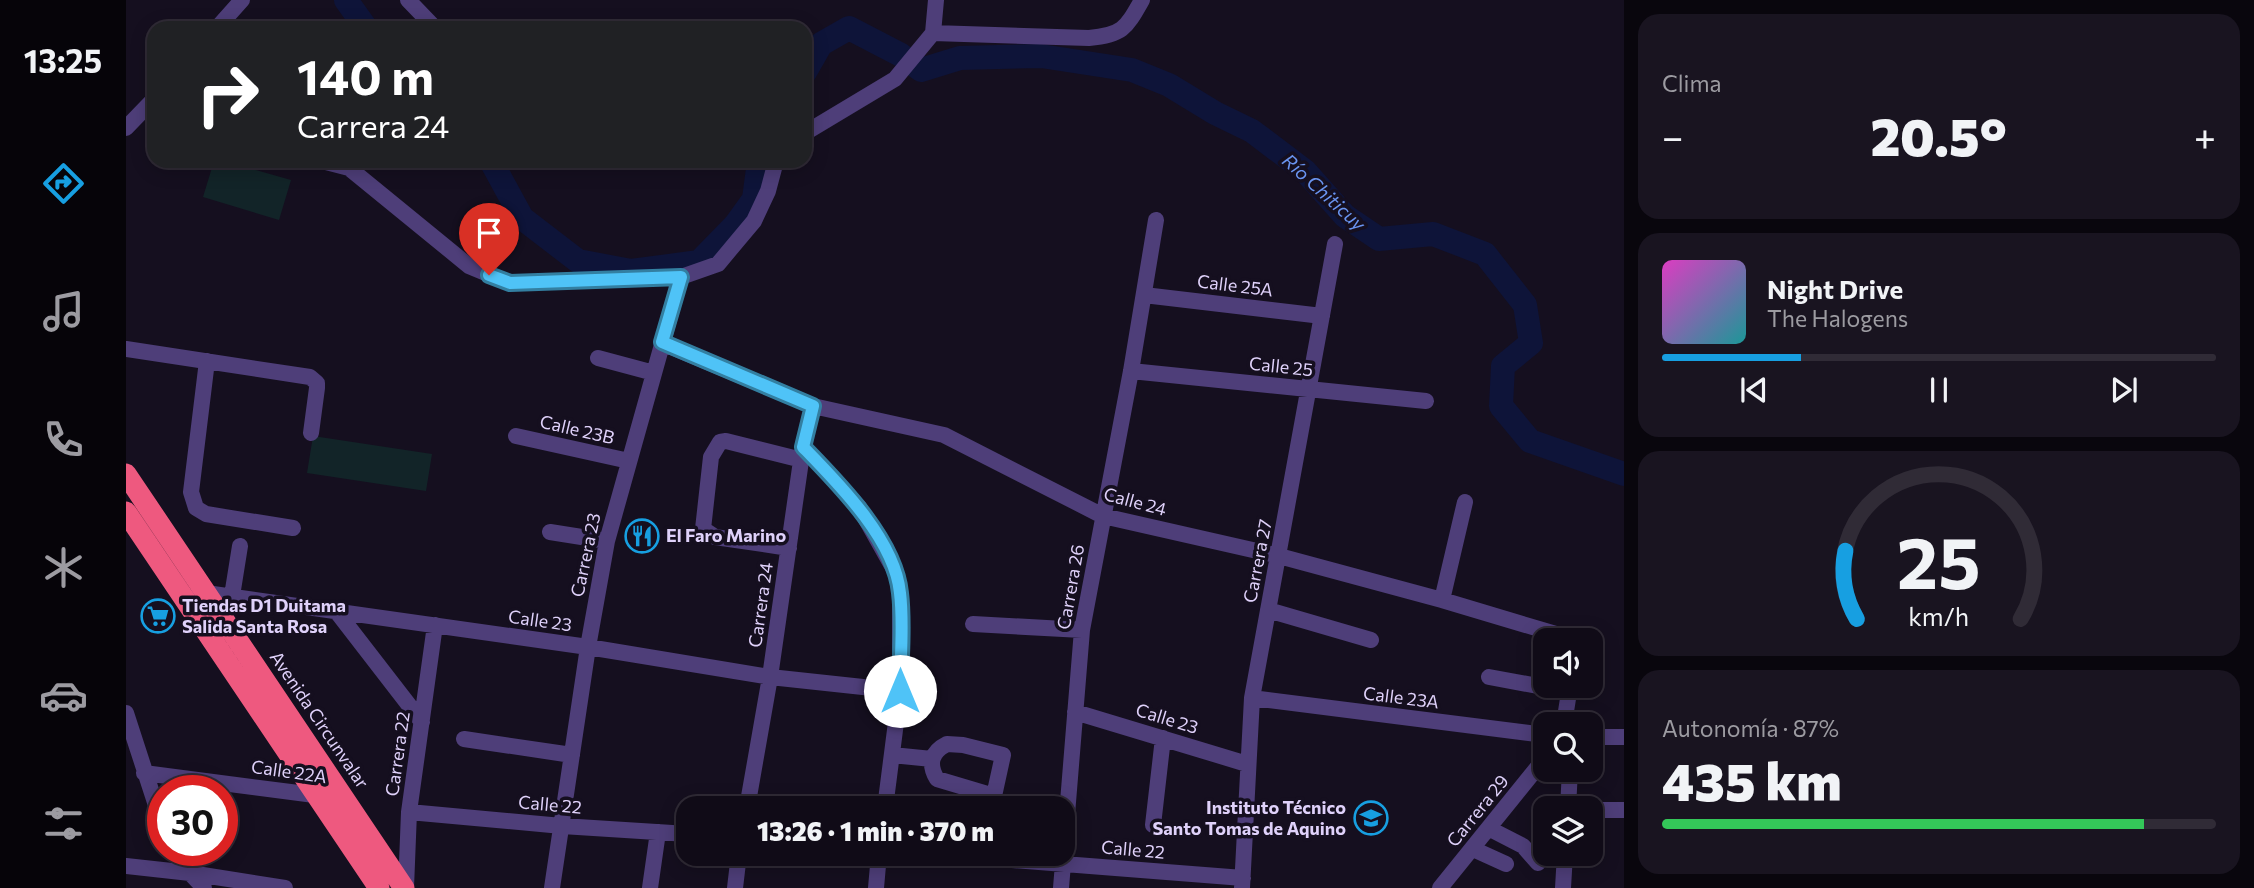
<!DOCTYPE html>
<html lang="es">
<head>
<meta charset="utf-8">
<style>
  body { margin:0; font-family:Commissioner,sans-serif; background:#191420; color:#f1f3f6; height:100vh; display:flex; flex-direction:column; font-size:26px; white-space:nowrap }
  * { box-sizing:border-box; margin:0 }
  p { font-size:23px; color:#9c9ba1 }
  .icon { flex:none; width:38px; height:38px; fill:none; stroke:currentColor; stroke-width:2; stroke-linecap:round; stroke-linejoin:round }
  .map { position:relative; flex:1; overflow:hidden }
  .details { display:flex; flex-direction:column; gap:14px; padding:14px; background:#09060d; width:630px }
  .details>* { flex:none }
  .banner { position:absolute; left:21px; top:21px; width:665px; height:147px; border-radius:21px; box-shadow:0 4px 18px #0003,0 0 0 2px #302b36; background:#202124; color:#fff; overflow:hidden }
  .fabs { position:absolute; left:1407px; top:628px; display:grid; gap:14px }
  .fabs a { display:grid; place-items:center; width:70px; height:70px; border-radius:14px; background:#100b17; box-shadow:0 4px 18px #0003,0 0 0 2px #302b36; font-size:35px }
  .speed { position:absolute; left:21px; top:775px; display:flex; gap:14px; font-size:35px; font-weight:700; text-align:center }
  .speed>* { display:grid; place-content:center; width:91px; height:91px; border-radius:50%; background:#100b17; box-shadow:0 4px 18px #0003,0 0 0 2px #302b36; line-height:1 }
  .speed .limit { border:10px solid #d22; background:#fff; color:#111 }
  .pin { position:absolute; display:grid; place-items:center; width:60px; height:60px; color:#fff; margin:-72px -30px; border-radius:50% 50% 50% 0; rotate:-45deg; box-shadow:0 0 7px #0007 }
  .pin .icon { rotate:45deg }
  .me { position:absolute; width:77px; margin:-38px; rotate:0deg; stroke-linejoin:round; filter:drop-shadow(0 0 5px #0008) }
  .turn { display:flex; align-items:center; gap:24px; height:147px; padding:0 35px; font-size:32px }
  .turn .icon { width:91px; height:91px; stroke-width:2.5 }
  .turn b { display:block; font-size:49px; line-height:60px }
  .big { font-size:52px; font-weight:800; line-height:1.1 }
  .details .tile { flex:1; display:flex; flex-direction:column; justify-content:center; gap:10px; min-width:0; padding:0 24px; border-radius:21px; background:#191420 }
  .details .dial { align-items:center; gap:0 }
  .dial svg { height:182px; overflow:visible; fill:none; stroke:#302b36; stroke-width:7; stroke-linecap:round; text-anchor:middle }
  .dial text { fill:#f1f3f6; stroke:none }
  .song { display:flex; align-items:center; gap:21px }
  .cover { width:84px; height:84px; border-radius:10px; background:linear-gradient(135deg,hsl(310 70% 55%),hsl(180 70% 35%)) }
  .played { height:7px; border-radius:4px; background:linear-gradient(90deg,#179fe1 25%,#302b36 25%) }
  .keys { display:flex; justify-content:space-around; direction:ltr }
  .heat { display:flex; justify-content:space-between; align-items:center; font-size:38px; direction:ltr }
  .charge { height:10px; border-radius:5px; background:linear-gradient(90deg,#34c759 87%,#302b36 0) }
  .trip { position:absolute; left:550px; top:796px; width:399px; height:70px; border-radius:21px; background:#100b17; box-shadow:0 4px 18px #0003,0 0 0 2px #302b36; font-weight:800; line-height:70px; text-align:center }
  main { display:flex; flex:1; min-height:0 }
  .dock { display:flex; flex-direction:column; width:126px; justify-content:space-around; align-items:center; background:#060409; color:#9c9ba1 }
  .dock .icon { width:49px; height:49px }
  .dock .current { color:#179fe1 }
  .dock b { font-size:32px; color:#f1f3f6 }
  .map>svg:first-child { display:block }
  .green { fill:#122428 }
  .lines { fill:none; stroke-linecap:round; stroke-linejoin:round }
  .river { stroke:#0e1439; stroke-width:24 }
  .minor { stroke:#4e3e79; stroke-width:16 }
  .highway { stroke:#ee597f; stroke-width:21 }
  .route-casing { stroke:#337fa1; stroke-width:18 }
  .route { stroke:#4fc3f7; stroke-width:12 }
  .labels { text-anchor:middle; stroke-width:7; stroke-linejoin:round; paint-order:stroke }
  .street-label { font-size:18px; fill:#dfd1fa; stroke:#150f1f }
  .poi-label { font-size:18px; font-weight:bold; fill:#dfd1fa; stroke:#150f1f; text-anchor:start }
  .water-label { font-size:19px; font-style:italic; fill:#6a94f0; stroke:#150f1f }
</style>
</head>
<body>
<main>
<nav class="dock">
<b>13:25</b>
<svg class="icon current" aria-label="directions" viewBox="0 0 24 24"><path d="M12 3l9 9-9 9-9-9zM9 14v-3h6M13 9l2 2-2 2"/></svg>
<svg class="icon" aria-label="music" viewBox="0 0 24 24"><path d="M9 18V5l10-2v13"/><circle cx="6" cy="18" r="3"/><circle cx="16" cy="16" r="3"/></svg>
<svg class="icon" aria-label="phone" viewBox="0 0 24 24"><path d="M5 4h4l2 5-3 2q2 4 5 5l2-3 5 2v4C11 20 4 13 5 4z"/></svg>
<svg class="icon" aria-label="climate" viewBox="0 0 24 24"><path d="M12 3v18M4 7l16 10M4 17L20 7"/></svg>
<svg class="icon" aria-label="car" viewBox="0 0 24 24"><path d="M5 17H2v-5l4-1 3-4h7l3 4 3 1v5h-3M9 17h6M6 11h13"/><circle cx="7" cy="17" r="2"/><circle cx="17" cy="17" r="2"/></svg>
<svg class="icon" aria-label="filters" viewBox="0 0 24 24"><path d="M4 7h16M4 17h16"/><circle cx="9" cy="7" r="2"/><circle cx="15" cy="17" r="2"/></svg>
</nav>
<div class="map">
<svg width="1498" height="888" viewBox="0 0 1498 888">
  <rect width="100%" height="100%" fill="#150f1f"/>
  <!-- green -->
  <path class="green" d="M 88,161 L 98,161 L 165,180 L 153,220 L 77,197 Z
    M 187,436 L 306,454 L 300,491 L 181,473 Z"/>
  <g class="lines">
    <!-- river -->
    <path class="river" d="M 220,0 L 240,28
      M 679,72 L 695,44 L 723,28 L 775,55 L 795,70 L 834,58 L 915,56 L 1006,70 L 1043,85 L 1089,113 L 1126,131 L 1179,171 L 1219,216 L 1253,239 L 1307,234 L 1359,254 L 1399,305 L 1405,343 L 1377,366 L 1375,406 L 1404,441 L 1498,474
      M 365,161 L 396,218 L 452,261 L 505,271 L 573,262 L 610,224 L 628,199 L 633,161"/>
    <!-- minor -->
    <path class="minor" d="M 282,0 L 309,28
      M 91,28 L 116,0
      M 807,33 L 963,38 C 997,35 1000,28 1016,0
      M 807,33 L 810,0
      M 0,128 L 28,99
      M 679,133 L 769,79 L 807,33
      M 196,161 L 223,168 L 343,266 L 384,283 L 555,277 L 592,264 L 628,221 L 642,191 L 650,161
      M 1018,295 L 1196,316
      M 536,343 L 687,406 L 818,435 L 977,516 L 1153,556 L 1316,600 L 1450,640
      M 0,349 L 184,377 L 191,383 L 191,388 L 185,433
      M 472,358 L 528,373
      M 81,361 L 65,492 L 70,508 L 80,514 L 167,528
      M 1005,371 L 1300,401
      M 390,436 L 503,461
      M 677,447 L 733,507 L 770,573 L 774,593 L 774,691 L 759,808
      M 424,532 L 481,541
      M 663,548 L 589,537 L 577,529 L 585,457 L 594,442 L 600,441 L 676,460
      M 73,592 L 462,647 L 644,677 L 774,691
      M 106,596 L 114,546
      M 1316,600 L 1339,502
      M 1142,610 L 1245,640
      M 211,612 L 296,722
      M 847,624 L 956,630
      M 1363,677 L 1444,692
      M 1126,698 L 1419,735
      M 949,712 L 1121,764
      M 0,713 L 37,827
      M 1438,724 L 1444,686
      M 1465,737 L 1498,737
      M 338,739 L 446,755
      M 821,744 L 837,745 L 877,755 L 868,796 L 811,779 C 802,764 805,752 821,744 Z
      M 766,755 L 806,759
      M 18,773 L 196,796
      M 621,808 L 644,677 L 677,447 L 687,406
      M 1442,808 L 1444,770
      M 1465,810 L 1498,810
      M 283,812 L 436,826 L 562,834
      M 1027,825 L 1037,738
      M 1364,829 L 1397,846 L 1412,863
      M 1347,849 L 1380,864
      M 51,850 L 64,873 L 78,888
      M 811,854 L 1117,878
      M 0,866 L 64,873 L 159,888
      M 280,888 L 283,812 L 309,625
      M 426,888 L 462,647 L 481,541 L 555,277
      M 524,888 L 532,832
      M 609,888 L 613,854
      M 750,888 L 753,854
      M 935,888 L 956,630 L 1005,371 L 1030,220
      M 1116,888 L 1126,698 L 1209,244
      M 1314,888 L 1419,758
      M 1437,888 L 1439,854"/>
    <!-- highway -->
    <path class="highway" d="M 0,474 L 278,888
      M 0,512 L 253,888"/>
  </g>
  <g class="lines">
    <defs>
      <path id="route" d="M 363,275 L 384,283 L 555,277 L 536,342 L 687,406 L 677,447 C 713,484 769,540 774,593 C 778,625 774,659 774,691"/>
    </defs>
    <!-- route casing -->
    <use href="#route" class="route-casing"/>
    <!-- route -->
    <use href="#route" class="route"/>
  </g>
  <!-- icons -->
  <defs>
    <symbol id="restaurant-ring" viewBox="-11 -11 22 22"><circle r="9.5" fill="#150f1f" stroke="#179fe1" stroke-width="1.5"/><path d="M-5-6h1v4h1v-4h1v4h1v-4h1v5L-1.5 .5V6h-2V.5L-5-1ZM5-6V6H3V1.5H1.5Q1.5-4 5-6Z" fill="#179fe1"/></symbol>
    <symbol id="supermarket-ring" viewBox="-11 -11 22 22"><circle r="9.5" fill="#150f1f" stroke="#179fe1" stroke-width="1.5"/><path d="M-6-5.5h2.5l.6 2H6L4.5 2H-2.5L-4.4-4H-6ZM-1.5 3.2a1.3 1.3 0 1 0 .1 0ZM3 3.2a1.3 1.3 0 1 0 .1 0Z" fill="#179fe1"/></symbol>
    <symbol id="school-ring" viewBox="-11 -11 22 22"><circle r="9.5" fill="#150f1f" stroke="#179fe1" stroke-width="1.5"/><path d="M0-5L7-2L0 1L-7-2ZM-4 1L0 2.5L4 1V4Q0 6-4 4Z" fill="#179fe1"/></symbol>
  </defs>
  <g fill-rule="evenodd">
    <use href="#restaurant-ring" x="497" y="517" width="38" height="38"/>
    <use href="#supermarket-ring" x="13" y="597" width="38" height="38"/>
    <use href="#school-ring" x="1226" y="799" width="38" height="38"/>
  </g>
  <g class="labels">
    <!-- street labels -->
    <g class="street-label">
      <text transform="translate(1109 286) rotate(7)" y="6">Calle 25A</text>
      <text transform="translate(1155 367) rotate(6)" y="6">Calle 25</text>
      <text transform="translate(451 430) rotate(13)" y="6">Calle 23B</text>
      <text transform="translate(1009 502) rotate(15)" y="6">Calle 24</text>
      <text transform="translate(460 555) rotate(-78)" y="6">Carrera 23</text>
      <text transform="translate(1132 561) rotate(-79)" y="6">Carrera 27</text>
      <text transform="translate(945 587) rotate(-80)" y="6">Carrera 26</text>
      <text transform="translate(635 605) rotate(-82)" y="6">Carrera 24</text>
      <text transform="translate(414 621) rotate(8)" y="6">Calle 23</text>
      <text transform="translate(1275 698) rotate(7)" y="6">Calle 23A</text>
      <text transform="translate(1041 719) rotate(17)" y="6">Calle 23</text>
      <text transform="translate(193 720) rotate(56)" y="6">Avenida Circunvalar</text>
      <text transform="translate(272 754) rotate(-82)" y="6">Carrera 22</text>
      <text transform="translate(163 772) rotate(8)" y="6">Calle 22A</text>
      <text transform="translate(424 805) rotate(5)" y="6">Calle 22</text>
      <text transform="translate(1352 811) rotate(-51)" y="6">Carrera 29</text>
      <text transform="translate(1007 850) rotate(5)" y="6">Calle 22</text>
    </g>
    <!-- poi labels -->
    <g class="poi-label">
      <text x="540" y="542">El Faro Marino</text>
      <text x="56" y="612">Tiendas D1 Duitama<tspan x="56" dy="21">Salida Santa Rosa</tspan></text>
      <text x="1220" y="814" text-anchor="end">Instituto Técnico<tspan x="1220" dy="21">Santo Tomas de Aquino</tspan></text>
    </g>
    <!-- water labels -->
    <g class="water-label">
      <text transform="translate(1198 192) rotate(42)" y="7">Río Chiticuy</text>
    </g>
  </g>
</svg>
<div class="fabs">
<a><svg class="icon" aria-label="sound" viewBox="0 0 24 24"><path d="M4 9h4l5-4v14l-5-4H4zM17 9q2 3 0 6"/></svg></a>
<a><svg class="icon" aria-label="search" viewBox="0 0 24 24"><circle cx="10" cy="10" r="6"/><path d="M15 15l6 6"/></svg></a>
<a><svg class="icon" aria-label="layers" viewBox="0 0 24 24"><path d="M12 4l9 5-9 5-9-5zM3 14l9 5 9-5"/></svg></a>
</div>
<div class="speed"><div class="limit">30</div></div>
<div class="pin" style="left:363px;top:275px;background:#d93025"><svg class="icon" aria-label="arrive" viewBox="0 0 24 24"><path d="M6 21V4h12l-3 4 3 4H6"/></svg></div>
<svg class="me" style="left:774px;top:691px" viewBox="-20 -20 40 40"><circle r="19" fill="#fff"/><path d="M0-13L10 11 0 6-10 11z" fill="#4fc3f7"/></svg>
<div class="trip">13:26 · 1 min · 370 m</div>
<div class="banner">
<div class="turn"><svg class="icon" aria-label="right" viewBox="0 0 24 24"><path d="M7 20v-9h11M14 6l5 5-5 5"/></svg><div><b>140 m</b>Carrera 24</div></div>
</div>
</div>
<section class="details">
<div class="tile"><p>Clima</p>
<div class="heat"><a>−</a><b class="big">20.5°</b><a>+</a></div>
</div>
<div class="tile">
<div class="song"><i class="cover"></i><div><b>Night Drive</b><p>The Halogens</p></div></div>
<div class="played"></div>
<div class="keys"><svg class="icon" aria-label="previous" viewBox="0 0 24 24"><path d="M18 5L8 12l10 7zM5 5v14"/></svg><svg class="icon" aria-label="pause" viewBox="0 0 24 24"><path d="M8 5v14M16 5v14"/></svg><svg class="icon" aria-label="next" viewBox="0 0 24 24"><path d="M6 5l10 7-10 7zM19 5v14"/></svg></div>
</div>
<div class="tile dial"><svg viewBox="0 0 100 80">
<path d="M14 69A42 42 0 1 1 86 69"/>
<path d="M14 69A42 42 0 0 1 9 39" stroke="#179fe1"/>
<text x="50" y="56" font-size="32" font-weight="700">25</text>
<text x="50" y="72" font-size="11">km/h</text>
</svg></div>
<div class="tile"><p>Autonomía · 87%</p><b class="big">435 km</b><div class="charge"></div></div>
</section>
</main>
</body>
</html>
